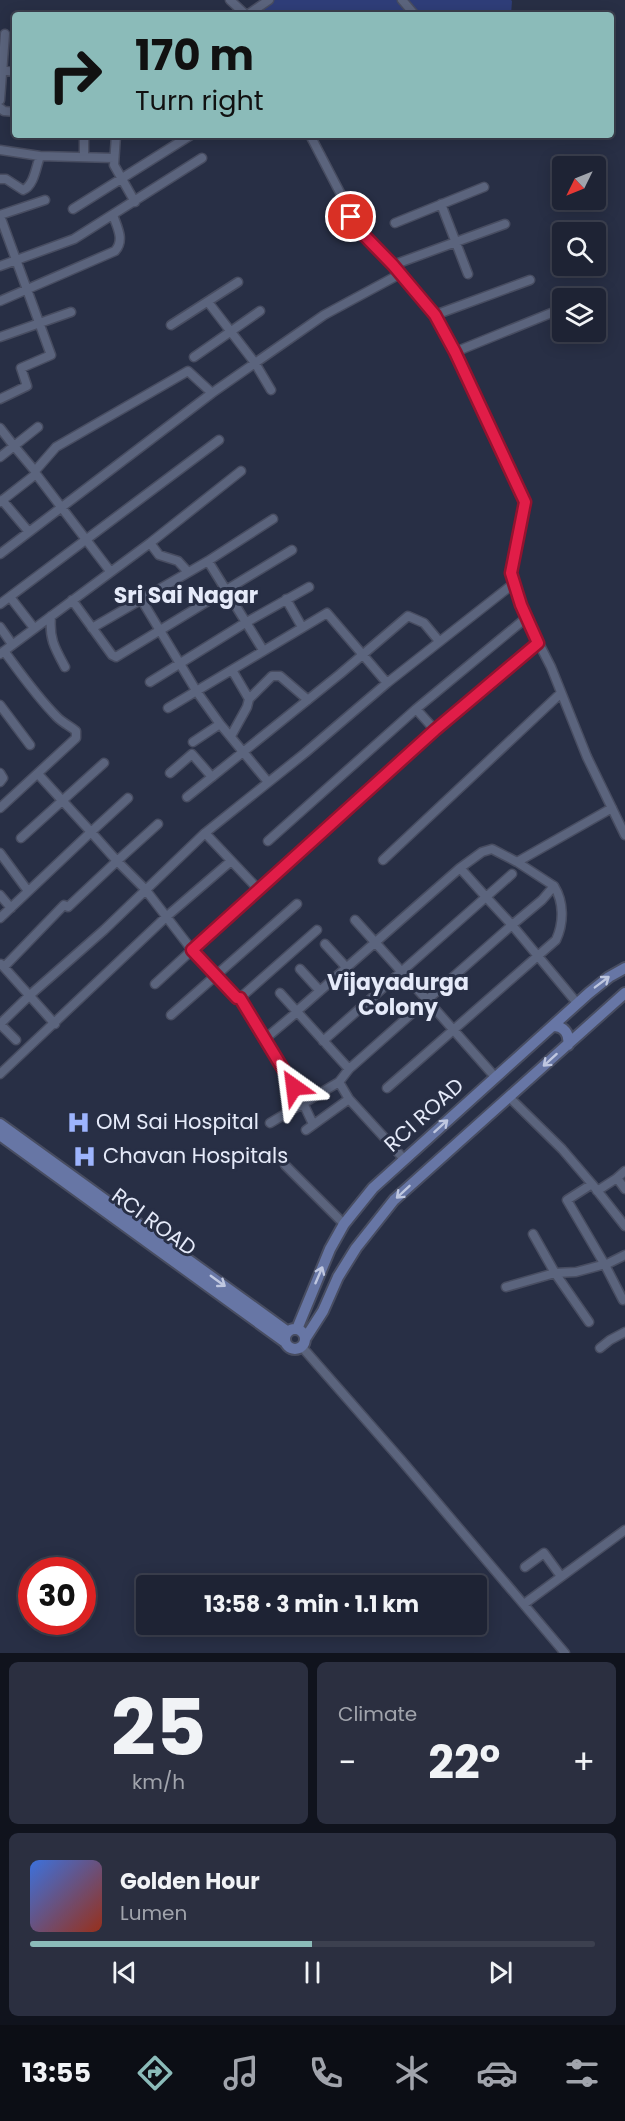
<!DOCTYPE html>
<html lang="en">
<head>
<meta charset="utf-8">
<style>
  body { margin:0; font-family:Poppins,sans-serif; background:#2b2f40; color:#f1f3f6; height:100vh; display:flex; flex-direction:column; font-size:22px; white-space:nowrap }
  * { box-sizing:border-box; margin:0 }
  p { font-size:20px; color:#a1a4ac }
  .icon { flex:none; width:33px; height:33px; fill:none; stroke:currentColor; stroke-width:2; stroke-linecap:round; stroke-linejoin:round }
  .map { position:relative; height:1653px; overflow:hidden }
  .details { display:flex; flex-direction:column; gap:9px; padding:9px; background:#10131d; flex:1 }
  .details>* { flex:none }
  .hud { position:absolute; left:12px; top:12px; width:602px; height:126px; border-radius:6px; box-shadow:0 3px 15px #0003,0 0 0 2px #3c404f; background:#8bbbb9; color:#111; overflow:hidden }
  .needle { width:39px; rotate:227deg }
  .controls { position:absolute; left:552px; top:156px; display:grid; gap:12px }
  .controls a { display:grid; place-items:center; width:54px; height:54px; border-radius:6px; background:#1e2334; box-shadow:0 3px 15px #0003,0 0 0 2px #3c404f; font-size:30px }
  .speed { position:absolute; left:18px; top:1557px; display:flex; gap:12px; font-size:30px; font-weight:700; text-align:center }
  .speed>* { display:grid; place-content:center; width:78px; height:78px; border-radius:50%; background:#1e2334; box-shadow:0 3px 15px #0003,0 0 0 2px #3c404f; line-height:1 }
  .speed .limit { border:9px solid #d22; background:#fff; color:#111 }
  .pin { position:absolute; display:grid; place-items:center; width:51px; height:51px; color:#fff; margin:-26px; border:3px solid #fff; border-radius:50%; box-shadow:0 2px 6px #0007 }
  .me { position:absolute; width:66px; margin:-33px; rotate:329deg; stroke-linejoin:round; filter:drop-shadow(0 0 4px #0008) }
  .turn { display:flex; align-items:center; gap:21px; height:126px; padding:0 24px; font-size:27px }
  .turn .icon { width:78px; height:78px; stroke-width:2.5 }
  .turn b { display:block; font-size:42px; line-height:51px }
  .big { font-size:45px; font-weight:700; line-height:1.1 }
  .details .card { flex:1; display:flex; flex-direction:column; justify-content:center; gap:9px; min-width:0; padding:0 21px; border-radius:9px; background:#2b2f40 }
  .details .dial { align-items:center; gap:0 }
  .dial b { font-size:78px; line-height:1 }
  .song { display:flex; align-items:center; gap:18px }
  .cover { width:72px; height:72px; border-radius:9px; background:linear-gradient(135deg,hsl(220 70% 55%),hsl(10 70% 35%)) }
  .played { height:6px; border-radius:3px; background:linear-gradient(90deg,#8bbbb9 50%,#3c404f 50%) }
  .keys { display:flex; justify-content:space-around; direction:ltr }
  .heat { display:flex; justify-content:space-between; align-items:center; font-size:33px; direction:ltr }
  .details .tiles { flex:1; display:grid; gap:9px; grid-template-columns:1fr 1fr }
  .card:last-child { grid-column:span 2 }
  .trip { position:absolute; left:136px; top:1575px; width:351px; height:60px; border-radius:6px; background:#1e2334; box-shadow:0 3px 15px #0003,0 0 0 2px #3c404f; font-weight:700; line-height:60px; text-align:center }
  .tab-bar { display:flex; height:96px; justify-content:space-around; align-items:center; background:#0c0e15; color:#a1a4ac }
  .tab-bar .icon { width:42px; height:42px }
  .tab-bar .on { color:#8bbbb9 }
  .tab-bar b { font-size:27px; color:#f1f3f6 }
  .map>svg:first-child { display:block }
  .green { fill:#2f3e79 }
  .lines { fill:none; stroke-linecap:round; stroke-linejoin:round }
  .minor-casing { stroke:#484d61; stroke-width:11 }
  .major-casing { stroke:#484d61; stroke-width:14 }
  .minor { stroke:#5b647d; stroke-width:8 }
  .major { stroke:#6776a5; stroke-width:10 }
  .oneway { stroke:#bfc7e0 }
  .route-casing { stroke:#92132f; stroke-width:15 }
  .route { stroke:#e11d48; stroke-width:10 }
  .labels { text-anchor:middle; stroke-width:6; stroke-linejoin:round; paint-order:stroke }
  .street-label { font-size:21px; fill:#e5eaf9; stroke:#282f45 }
  .poi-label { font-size:21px; fill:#e5eaf9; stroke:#282f45; text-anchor:start }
  .neighbourhood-label { font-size:22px; font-weight:bold; fill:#e5eaf9; stroke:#282f45 }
</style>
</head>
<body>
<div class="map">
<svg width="625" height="1653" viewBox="0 0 625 1653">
  <rect width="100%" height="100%" fill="#282f45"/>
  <!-- green -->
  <path class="green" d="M 262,0 L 511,0 L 512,1 L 511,15 L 253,15 L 259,2 Z"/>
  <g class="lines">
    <defs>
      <path id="minor" d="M 230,0 L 246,15
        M 402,0 L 415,15
        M 247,15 L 269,0
        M 0,70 L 15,72
        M 0,100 L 5,34
        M 0,108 L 4,111 L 15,112
        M 116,135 L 114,165 L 135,202
        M 310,135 L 360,231 L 393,265 L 435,315 L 455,352 L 525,502 L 511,573 L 513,584 L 526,618 L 551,667 L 587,757 L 625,835
        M 0,150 L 40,156 L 114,158
        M 84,157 L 84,135
        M 0,179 L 6,179 L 23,190 C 34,186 36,167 40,156
        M 441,204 L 468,274
        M 73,209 L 191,135
        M 0,215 L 45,200
        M 0,216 L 51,355 L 21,368 L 27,386 L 0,399
        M 395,223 L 484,187
        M 393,265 L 505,224
        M 0,266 L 74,239 L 202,158
        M 0,301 L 115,251 C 125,240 117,227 113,215
        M 208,302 L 255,363 L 271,390
        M 435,315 L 530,280
        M 171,325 L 238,282
        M 0,337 L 71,312
        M 455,352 L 561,309
        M 194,357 L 260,311
        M 0,428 L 14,446 L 0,457
        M 35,471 L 14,446 L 38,427
        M 36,474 L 110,571
        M 2,500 L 29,532
        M 0,502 L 36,474 L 35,471 L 56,447 L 188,371 L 212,393
        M 150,543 L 159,555 L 178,561 L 188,572
        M 0,554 L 212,393 L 324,315 L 400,274
        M 208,561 L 263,650
        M 10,597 L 34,628
        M 141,599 L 197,692 L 220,724 L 268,782
        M 286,599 L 302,627
        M 72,600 L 112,655 L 116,657 L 292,550
        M 0,604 L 219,440
        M 51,616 C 49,638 54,647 65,667
        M 0,627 L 12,644
        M 92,628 L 208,561 L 273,519
        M 0,654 L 150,543 L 241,471
        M 232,670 L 249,699
        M 150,682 L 245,623 L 309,587
        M 0,705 L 30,745
        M 168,708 L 327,613 L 387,683
        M 416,709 L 435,730
        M 231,736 L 247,707 L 249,699 L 272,676 L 280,676 L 308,700
        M 193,742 L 220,724
        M 0,773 L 3,778 L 0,782
        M 170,773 L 192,754 L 212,777
        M 187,797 L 340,674 L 408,616 L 424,623 L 439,641
        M 128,798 L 91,832 L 117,861 L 158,824
        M 0,808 L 76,738 L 76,731 C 70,726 63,723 57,717 C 37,697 21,674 4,651
        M 205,833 L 258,889
        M 21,838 L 104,763
        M 268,841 L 416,709 L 526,618
        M 0,853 L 28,891
        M 383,860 L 561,693
        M 517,862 L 554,886 L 542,900 L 512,925 L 577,1003
        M 460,868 L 482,852 L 492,849 L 517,862 L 612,808
        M 0,895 L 11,908
        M 0,918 L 91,832 L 38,774
        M 355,920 L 427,1000 L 512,925 L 486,897 L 512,874
        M 325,944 L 346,967
        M 1,964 L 55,1024
        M 4,967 L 64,905 L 68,907 L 117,861 L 145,889 L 192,950 L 435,730 L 538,643
        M 300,969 L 320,991
        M 155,984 L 192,950 L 237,998 L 240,998 L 317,930
        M 280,993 L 349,1069
        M 240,998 L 266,1038
        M 297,1011 L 460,868 L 486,897 L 323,1041
        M 297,1012 L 266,1038 L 303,1103 L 313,1124
        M 171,1015 L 297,904
        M 0,1024 L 30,995 L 104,930 L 205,833 L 305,753 L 387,683 L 513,584
        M 0,1024 L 16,1040
        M 0,1074 L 166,917 L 231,861
        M 387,1088 L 556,940 C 564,923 564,902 554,886
        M 509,1097 L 562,1149 L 592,1184 L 625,1226
        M 349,1099 L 339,1082 L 349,1069 L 427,1000 L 496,1078
        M 270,1123 L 339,1082
        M 306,1130 L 349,1099 L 404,1159
        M 285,1165 L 344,1224
        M 617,1178 L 625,1171
        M 592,1184 L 567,1200 L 605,1265 L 625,1255
        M 597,1191 L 617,1178 L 625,1189
        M 533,1234 L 555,1273 L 589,1322
        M 506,1287 L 555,1273 L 576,1272 L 602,1265 L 605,1265 L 623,1300
        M 302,1347 L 402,1461 L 565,1653
        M 600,1348 L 610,1340 L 625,1332
        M 525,1567 L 544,1553 L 560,1575
        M 524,1604 L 625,1530"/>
      <path id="major" d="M 553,1026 C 564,1026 570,1034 568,1045
        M 0,1124 L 288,1332
        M 0,1135 L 285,1342
        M 297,1329 L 330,1249 L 344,1224 L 373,1188 L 589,993 L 609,977 L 625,968
        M285 1339a10 10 0 1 1 20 0a10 10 0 1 1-20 0Z
        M 305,1339 L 323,1311 L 338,1277 L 356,1248 L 394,1200 L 625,993"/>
    </defs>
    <!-- minor casing -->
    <use href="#minor" class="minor-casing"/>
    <!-- major casing -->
    <use href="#major" class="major-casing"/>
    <!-- minor -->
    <use href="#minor" class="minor"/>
    <!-- major -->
    <use href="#major" class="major"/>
  </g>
  <!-- one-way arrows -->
  <defs><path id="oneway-shaft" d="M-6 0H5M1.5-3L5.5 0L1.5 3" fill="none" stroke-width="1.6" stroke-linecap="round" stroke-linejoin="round" transform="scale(1.5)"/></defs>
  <g class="oneway">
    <use href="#oneway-shaft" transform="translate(602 982) rotate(-37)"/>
    <use href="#oneway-shaft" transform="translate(550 1060) rotate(138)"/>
    <use href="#oneway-shaft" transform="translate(441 1126) rotate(-42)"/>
    <use href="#oneway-shaft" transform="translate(403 1192) rotate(137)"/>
    <use href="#oneway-shaft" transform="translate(319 1275) rotate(-67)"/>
    <use href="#oneway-shaft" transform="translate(218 1281) rotate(36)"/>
  </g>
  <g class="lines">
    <defs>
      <path id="route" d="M 294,1087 L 240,998 L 237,998 L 192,950 L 435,730 L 538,643 L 521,605 L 511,573 L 525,502 L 455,352 L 435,315 L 393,265 L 360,231 L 351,217"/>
    </defs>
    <!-- route casing -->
    <use href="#route" class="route-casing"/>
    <!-- route -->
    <use href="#route" class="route"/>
  </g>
  <!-- icons -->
  <defs>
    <symbol id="hospital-bare" viewBox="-9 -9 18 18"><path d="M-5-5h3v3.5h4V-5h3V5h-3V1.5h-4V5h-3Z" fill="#9db4fd" stroke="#282f45" stroke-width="2.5" paint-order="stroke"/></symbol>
  </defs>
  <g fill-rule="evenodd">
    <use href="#hospital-bare" x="62" y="1106" width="33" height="33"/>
    <use href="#hospital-bare" x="68" y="1140" width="33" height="33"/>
  </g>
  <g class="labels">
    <!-- street labels -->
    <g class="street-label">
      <text transform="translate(424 1115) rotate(-42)" y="7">RCI ROAD</text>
      <text transform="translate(154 1222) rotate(36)" y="7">RCI ROAD</text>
    </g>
    <!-- poi labels -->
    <g class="poi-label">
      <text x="96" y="1129">OM Sai Hospital</text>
      <text x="103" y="1163">Chavan Hospitals</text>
    </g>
    <!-- neighbourhood labels -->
    <g class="neighbourhood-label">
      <text x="186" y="603">Sri Sai Nagar</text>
      <text x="398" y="990">Vijayadurga<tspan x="398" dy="25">Colony</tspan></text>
    </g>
  </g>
</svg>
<div class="controls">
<a><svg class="needle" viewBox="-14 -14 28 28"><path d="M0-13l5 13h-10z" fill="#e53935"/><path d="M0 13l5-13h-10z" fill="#a1a4ac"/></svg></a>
<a><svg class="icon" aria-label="search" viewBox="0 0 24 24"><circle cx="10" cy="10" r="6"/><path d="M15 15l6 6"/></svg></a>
<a><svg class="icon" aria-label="layers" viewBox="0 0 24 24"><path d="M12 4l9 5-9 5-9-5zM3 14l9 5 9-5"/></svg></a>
</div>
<div class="speed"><div class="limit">30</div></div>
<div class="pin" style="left:351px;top:217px;background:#d93025"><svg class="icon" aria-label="arrive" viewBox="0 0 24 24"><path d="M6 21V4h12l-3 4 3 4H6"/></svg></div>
<svg class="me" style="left:294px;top:1087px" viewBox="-20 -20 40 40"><path d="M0-17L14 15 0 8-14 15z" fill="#e11d48" stroke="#fff" stroke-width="4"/></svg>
<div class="trip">13:58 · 3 min · 1.1 km</div>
<div class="hud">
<div class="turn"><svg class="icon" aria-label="right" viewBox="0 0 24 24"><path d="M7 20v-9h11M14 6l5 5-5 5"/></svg><div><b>170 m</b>Turn right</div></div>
</div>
</div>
<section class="details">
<div class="tiles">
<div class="card dial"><b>25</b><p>km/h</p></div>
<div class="card"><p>Climate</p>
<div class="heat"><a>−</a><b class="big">22°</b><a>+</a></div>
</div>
<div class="card">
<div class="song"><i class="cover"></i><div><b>Golden Hour</b><p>Lumen</p></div></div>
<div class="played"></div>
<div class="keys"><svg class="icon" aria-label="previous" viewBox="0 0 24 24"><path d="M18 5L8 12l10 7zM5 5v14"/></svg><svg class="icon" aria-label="pause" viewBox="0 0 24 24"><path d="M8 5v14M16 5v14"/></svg><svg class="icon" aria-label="next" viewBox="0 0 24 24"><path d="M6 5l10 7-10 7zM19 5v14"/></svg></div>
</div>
</div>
</section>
<nav class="tab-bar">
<b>13:55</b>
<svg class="icon on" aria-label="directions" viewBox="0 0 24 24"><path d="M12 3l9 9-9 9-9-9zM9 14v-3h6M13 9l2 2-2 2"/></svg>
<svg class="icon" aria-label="music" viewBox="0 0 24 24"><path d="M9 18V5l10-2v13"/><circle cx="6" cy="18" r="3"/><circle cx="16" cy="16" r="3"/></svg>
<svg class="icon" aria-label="phone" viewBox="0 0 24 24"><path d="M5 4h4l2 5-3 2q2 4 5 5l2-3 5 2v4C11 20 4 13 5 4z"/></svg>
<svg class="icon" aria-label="climate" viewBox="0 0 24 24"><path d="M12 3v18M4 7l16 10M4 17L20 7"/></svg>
<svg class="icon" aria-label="car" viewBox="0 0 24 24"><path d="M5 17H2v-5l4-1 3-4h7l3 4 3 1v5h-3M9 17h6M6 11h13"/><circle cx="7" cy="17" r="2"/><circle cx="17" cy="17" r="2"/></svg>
<svg class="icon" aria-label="filters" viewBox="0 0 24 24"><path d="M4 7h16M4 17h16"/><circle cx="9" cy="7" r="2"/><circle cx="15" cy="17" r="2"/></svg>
</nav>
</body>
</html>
